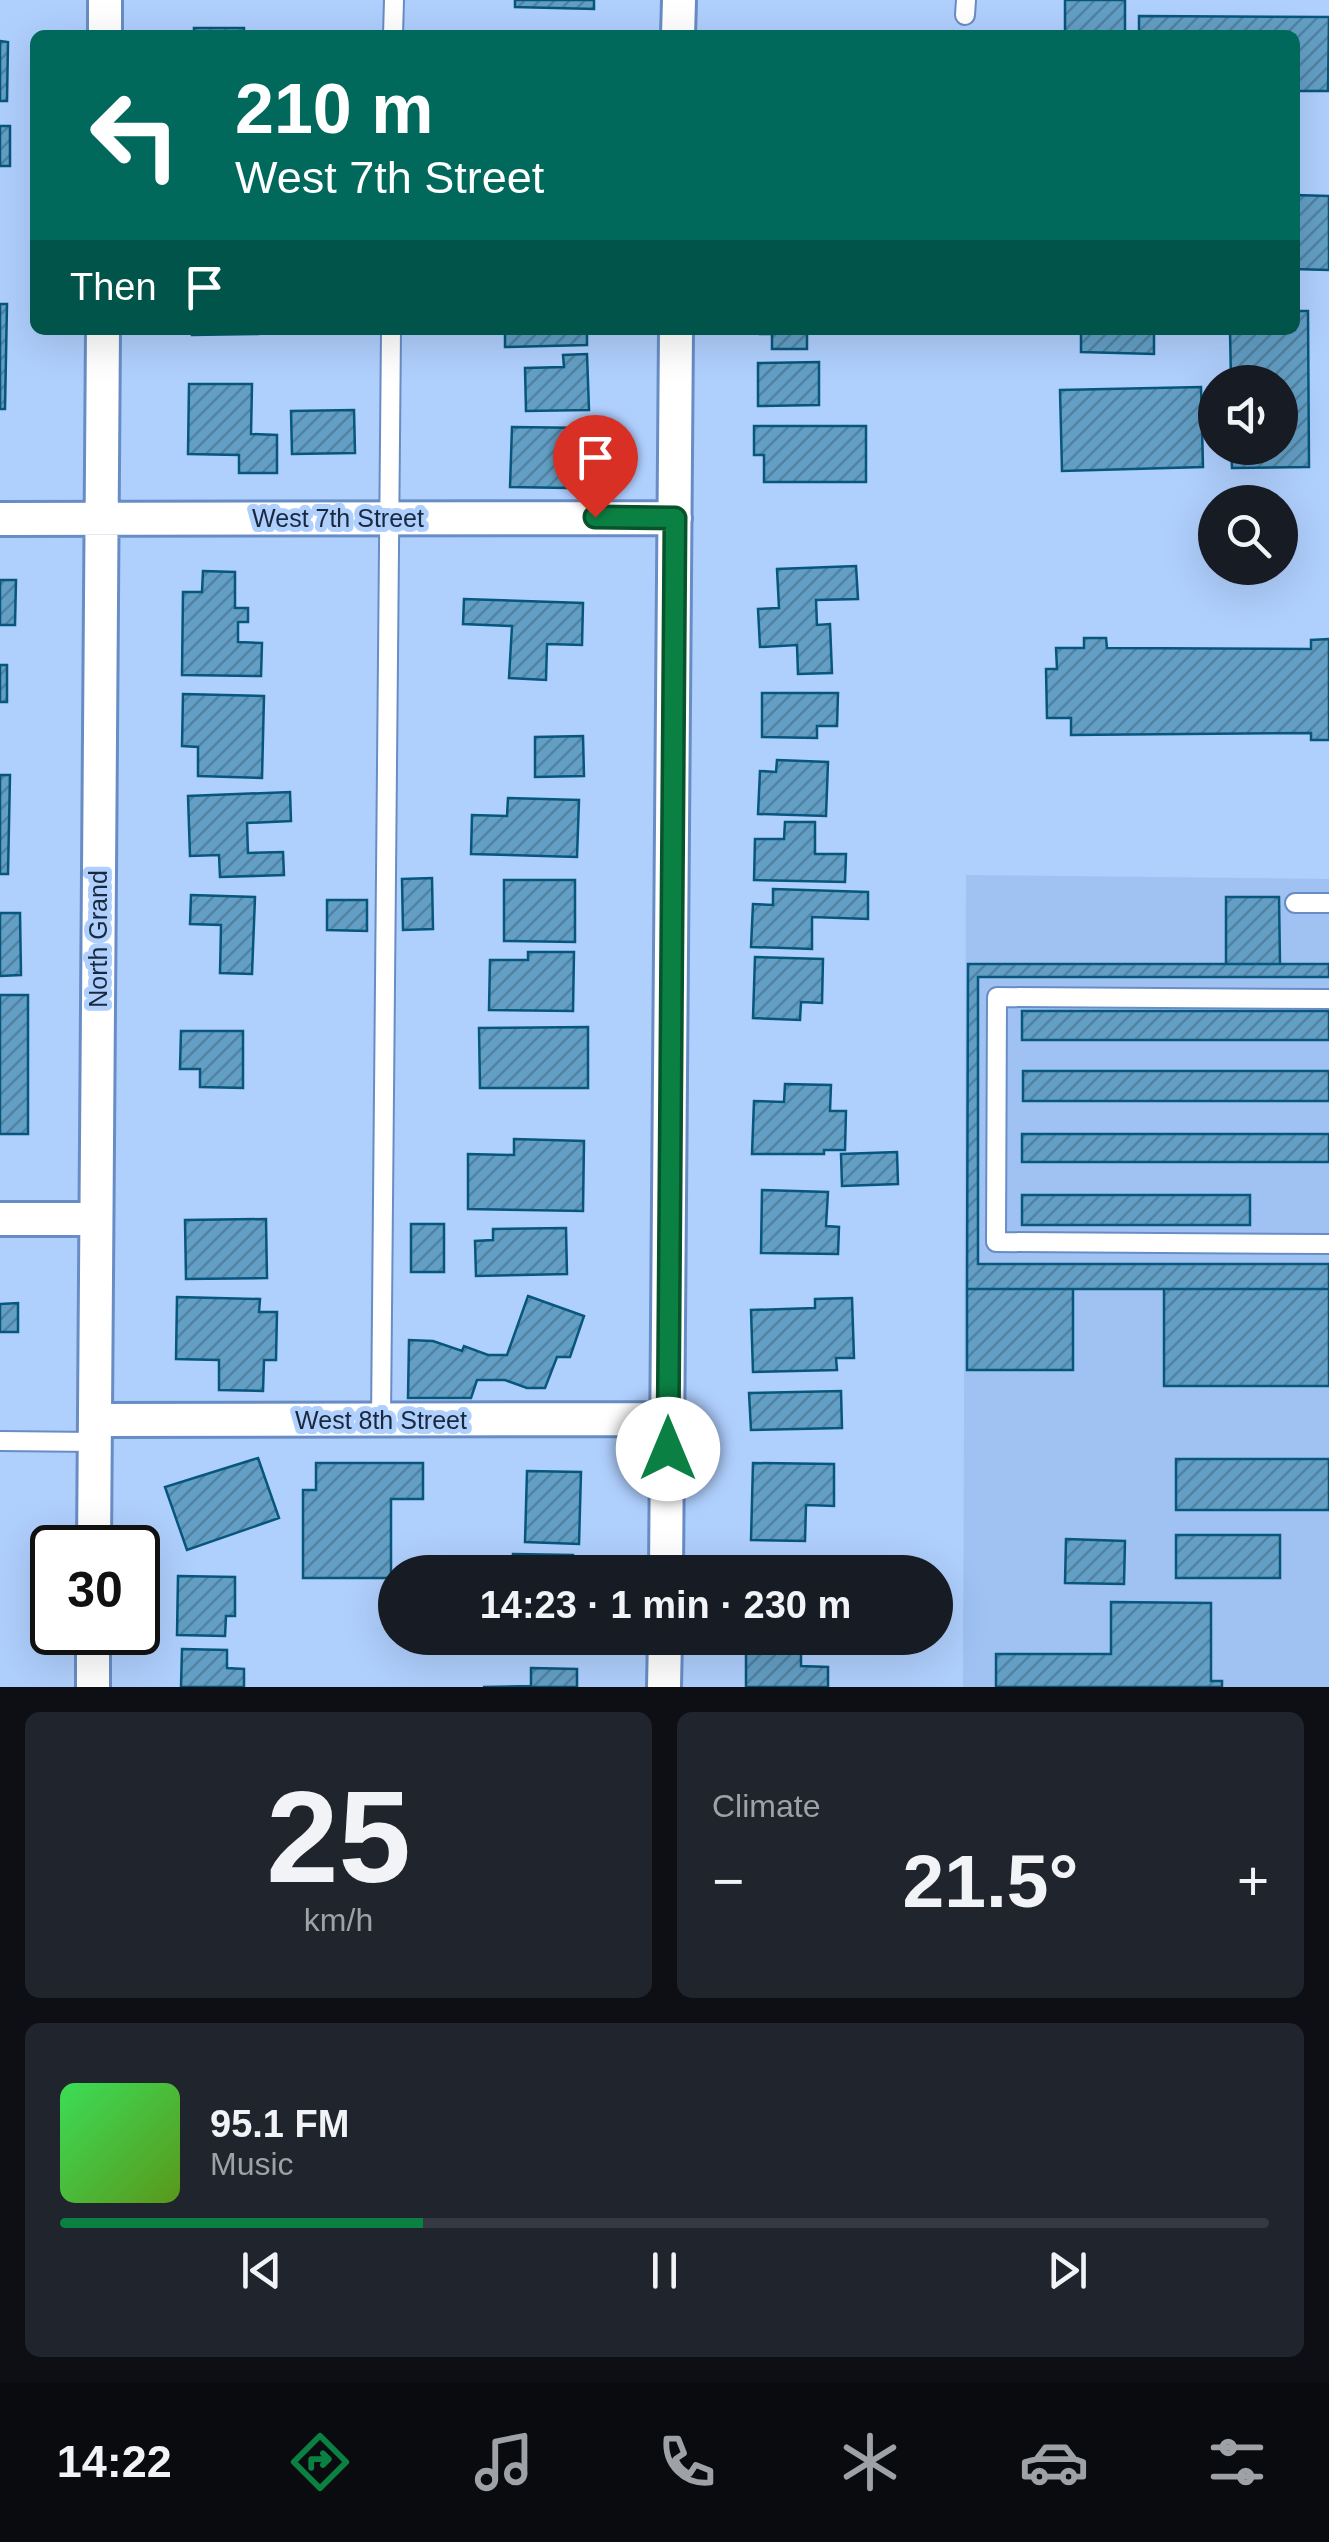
<!DOCTYPE html>
<html lang="en">
<head>
<meta charset="utf-8">
<style>
  body { margin:0; font-family:Helvetica,sans-serif; background:#20242c; color:#f1f3f6; height:100vh; display:flex; flex-direction:column; font-size:38px; white-space:nowrap }
  * { box-sizing:border-box; margin:0 }
  p { font-size:32px; color:#9ea1a6 }
  .icon { flex:none; width:55px; height:55px; fill:none; stroke:currentColor; stroke-width:2; stroke-linecap:round; stroke-linejoin:round }
  .map { position:relative; height:1687px; overflow:hidden }
  .panel { display:flex; flex-direction:column; gap:25px; padding:25px; background:#0d0f14; flex:1 }
  .panel>* { flex:none }
  .top-card { position:absolute; left:30px; top:30px; width:1270px; height:305px; border-radius:15px; box-shadow:0 10px 40px #0002; background:#00695c; color:#fff; overflow:hidden }
  .buttons { position:absolute; left:1198px; top:365px; display:grid; gap:20px }
  .buttons a { display:grid; place-items:center; width:100px; height:100px; border-radius:50%; background:#171b24; box-shadow:0 10px 40px #0002; font-size:50px }
  .speed { position:absolute; left:30px; top:1525px; display:flex; gap:20px; font-size:50px; font-weight:700; text-align:center }
  .speed>* { display:grid; place-content:center; width:130px; height:130px; border-radius:50%; background:#171b24; box-shadow:0 10px 40px #0002; line-height:1 }
  .speed .limit { border:5px solid #111; border-radius:15px; background:#fff; color:#111 }
  .pin { position:absolute; display:grid; place-items:center; width:85px; height:85px; color:#fff; margin:-102px -42px; border-radius:50% 50% 50% 0; rotate:-45deg; box-shadow:0 0 10px #0007 }
  .pin .icon { rotate:45deg }
  .me { position:absolute; width:110px; margin:-55px; rotate:0deg; stroke-linejoin:round; filter:drop-shadow(0 0 8px #0008) }
  .turn { display:flex; align-items:center; gap:35px; height:210px; padding:0 40px; font-size:45px }
  .turn .icon { width:130px; height:130px; stroke-width:2.5 }
  .turn b { display:block; font-size:70px; line-height:85px }
  .then { display:flex; align-items:center; height:95px; padding:0 40px; background:#0003; gap:20px; font-size:38px }
  .big { font-size:75px; font-weight:800; line-height:1.1 }
  .panel .widget { flex:1; display:flex; flex-direction:column; justify-content:center; gap:15px; min-width:0; padding:0 35px; border-radius:15px; background:#20242c }
  .panel .dial { align-items:center; gap:0 }
  .dial b { font-size:130px; line-height:1 }
  .song { display:flex; align-items:center; gap:30px }
  .cover { width:120px; height:120px; border-radius:15px; background:linear-gradient(135deg,hsl(130 70% 55%),hsl(90 70% 35%)) }
  .played { height:10px; border-radius:5px; background:linear-gradient(90deg,#0b8043 30%,#363941 30%) }
  .keys { display:flex; justify-content:space-around; direction:ltr }
  .heat { display:flex; justify-content:space-between; align-items:center; font-size:55px; direction:ltr }
  .panel .tiles { flex:1; display:grid; gap:25px; grid-template-columns:1fr 1fr }
  .widget:last-child { grid-column:span 2 }
  .trip { position:absolute; left:378px; top:1555px; width:575px; height:100px; border-radius:50px; background:#171b24; box-shadow:0 10px 40px #0002; font-weight:800; line-height:100px; text-align:center }
  .tab-bar { display:flex; height:160px; justify-content:space-around; align-items:center; background:#090b0e; color:#9ea1a6 }
  .tab-bar .icon { width:70px; height:70px }
  .tab-bar .on { color:#0b8043 }
  .tab-bar b { font-size:45px; color:#f1f3f6 }
  .map>svg:first-child { display:block }
  .built { fill:#9fc2f3 }
  .building { fill:url(#building-hatch); stroke:#07567c; stroke-width:2.5 }
  .lines { fill:none; stroke-linecap:round; stroke-linejoin:round }
  .service-casing { stroke:#688dc4; stroke-width:22 }
  .minor-casing { stroke:#688dc4; stroke-width:38 }
  .service { stroke:#fff; stroke-width:18 }
  .minor { stroke:#fff; stroke-width:32 }
  .route-casing { stroke:#07532c; stroke-width:25 }
  .route { stroke:#0b8043; stroke-width:18 }
  .labels { text-anchor:middle; stroke-width:10; stroke-linejoin:round; paint-order:stroke }
  .street-label { font-size:25px; fill:#19283e; stroke:#afcffd }
</style>
</head>
<body>
<div class="map">
<svg width="1329" height="1687" viewBox="0 0 1329 1687">
  <defs>
    <pattern id="building-hatch" width="6" height="6" patternUnits="userSpaceOnUse" patternTransform="scale(2.5)"><rect width="6" height="6" fill="#639fc5"/><path d="M-1 1l2-2M0 6l6-6M5 7l2-2" fill="none" stroke="#5182a1"/></pattern>
  </defs>
  <rect width="100%" height="100%" fill="#afcffd"/>
  <!-- built -->
  <path class="built" d="M 966,875 L 1329,879 L 1329,1687 L 963,1687 Z"/>
  <!-- building -->
  <path class="building" d="M 515,0 L 594,0 L 594,9 L 515,7 Z
    M 1065,0 L 1125,0 L 1125,35 L 1065,35 Z
    M 1139,16 L 1329,17 L 1328,91 L 1295,91 L 1295,35 L 1139,35 Z
    M 194,28 L 244,28 L 244,35 L 194,35 Z
    M 0,41 L 8,42 L 7,101 L 0,101 Z
    M 0,126 L 10,126 L 10,166 L 0,166 Z
    M 1295,195 L 1329,196 L 1329,270 L 1295,269 Z
    M 0,304 L 7,304 L 5,409 L 0,409 Z
    M 1295,311 L 1308,311 L 1309,467 L 1232,468 L 1231,448 L 1280,448 L 1280,382 L 1231,382 L 1230,330 L 1295,330 Z
    M 192,330 L 258,330 L 258,334 L 192,335 Z
    M 505,330 L 587,330 L 587,345 L 505,347 Z
    M 760,330 L 885,330 L 885,332 L 807,333 L 807,349 L 772,349 L 772,334 L 760,334 Z
    M 1081,330 L 1154,330 L 1154,354 L 1081,352 Z
    M 587,354 L 589,410 L 526,411 L 525,368 L 564,367 L 563,355 Z
    M 819,362 L 819,405 L 758,406 L 758,363 Z
    M 189,384 L 252,384 L 251,434 L 277,435 L 277,473 L 239,473 L 239,455 L 188,454 Z
    M 1201,387 L 1203,467 L 1062,471 L 1060,390 Z
    M 354,410 L 355,453 L 292,454 L 291,411 Z
    M 754,426 L 866,426 L 866,482 L 764,482 L 764,455 L 754,455 Z
    M 512,427 L 590,428 L 588,471 L 569,470 L 568,488 L 510,487 Z
    M 856,566 L 858,599 L 816,600 L 817,625 L 830,624 L 832,673 L 798,674 L 797,645 L 760,647 L 758,609 L 779,608 L 777,569 Z
    M 203,571 L 235,572 L 235,608 L 248,608 L 248,622 L 238,622 L 238,642 L 262,643 L 261,676 L 182,675 L 183,592 L 202,592 Z
    M 0,580 L 16,580 L 15,625 L 0,625 Z
    M 464,599 L 583,603 L 582,645 L 547,644 L 546,680 L 509,678 L 512,626 L 463,624 Z
    M 1084,638 L 1106,638 L 1107,648 L 1311,649 L 1311,640 L 1329,639 L 1329,740 L 1311,740 L 1311,733 L 1071,735 L 1071,718 L 1047,718 L 1046,669 L 1057,669 L 1056,648 L 1084,648 Z
    M 0,665 L 7,665 L 7,702 L 0,702 Z
    M 762,693 L 838,693 L 837,726 L 817,726 L 817,738 L 762,737 Z
    M 183,694 L 264,696 L 262,778 L 198,776 L 198,747 L 182,746 Z
    M 583,736 L 584,776 L 535,777 L 535,737 Z
    M 777,760 L 828,762 L 826,816 L 758,814 L 760,771 L 776,772 Z
    M 0,775 L 10,775 L 8,874 L 0,874 Z
    M 290,792 L 291,821 L 247,823 L 248,853 L 283,852 L 284,875 L 220,877 L 219,855 L 190,856 L 188,796 Z
    M 508,798 L 579,800 L 577,857 L 471,854 L 472,815 L 507,816 Z
    M 785,822 L 815,822 L 815,854 L 846,854 L 845,882 L 754,880 L 755,839 L 784,839 Z
    M 432,878 L 433,929 L 403,930 L 402,879 Z
    M 504,880 L 575,880 L 575,942 L 504,941 Z
    M 773,889 L 868,892 L 868,919 L 812,917 L 812,949 L 751,947 L 753,904 L 773,905 Z
    M 191,895 L 255,897 L 252,974 L 220,973 L 221,925 L 190,924 Z
    M 1226,897 L 1279,897 L 1280,964 L 1226,964 Z
    M 327,900 L 367,900 L 367,931 L 327,930 Z
    M 0,913 L 20,913 L 21,975 L 0,976 Z
    M 528,952 L 574,952 L 573,1011 L 489,1010 L 490,960 L 528,960 Z
    M 755,957 L 823,959 L 822,1003 L 801,1002 L 800,1020 L 753,1018 Z
    M 968,964 L 1329,964 L 1329,977 L 978,977 L 978,1264 L 1329,1264 L 1329,1289 L 967,1289 Z
    M 0,995 L 28,995 L 28,1134 L 0,1134 Z
    M 1022,1011 L 1329,1011 L 1329,1040 L 1022,1040 Z
    M 588,1027 L 588,1088 L 480,1088 L 479,1028 Z
    M 181,1031 L 243,1031 L 243,1088 L 200,1087 L 200,1069 L 180,1069 Z
    M 1023,1071 L 1329,1071 L 1329,1101 L 1023,1101 Z
    M 785,1084 L 831,1085 L 830,1111 L 846,1111 L 845,1150 L 824,1150 L 824,1154 L 752,1154 L 754,1101 L 784,1102 Z
    M 1022,1134 L 1329,1134 L 1329,1162 L 1022,1162 Z
    M 514,1139 L 584,1141 L 583,1211 L 468,1209 L 468,1154 L 514,1155 Z
    M 897,1152 L 898,1184 L 842,1186 L 841,1154 Z
    M 762,1190 L 828,1192 L 826,1226 L 839,1227 L 838,1254 L 761,1253 Z
    M 1022,1195 L 1250,1195 L 1250,1225 L 1022,1225 Z
    M 266,1219 L 267,1278 L 186,1279 L 185,1220 Z
    M 411,1224 L 444,1224 L 444,1272 L 411,1272 Z
    M 566,1228 L 567,1274 L 476,1276 L 475,1241 L 493,1240 L 493,1229 Z
    M 967,1289 L 1073,1289 L 1073,1370 L 967,1370 Z
    M 1164,1289 L 1329,1289 L 1329,1386 L 1164,1386 Z
    M 528,1296 L 584,1316 L 570,1357 L 557,1357 L 545,1388 L 527,1388 L 505,1380 L 477,1380 L 471,1398 L 408,1398 L 409,1340 L 433,1341 L 462,1351 L 464,1346 L 488,1355 L 507,1355 Z
    M 177,1297 L 260,1299 L 259,1312 L 277,1312 L 276,1360 L 264,1360 L 263,1391 L 219,1390 L 219,1360 L 176,1359 Z
    M 852,1298 L 854,1358 L 836,1358 L 837,1370 L 753,1372 L 751,1310 L 815,1308 L 815,1299 Z
    M 18,1303 L 18,1332 L 0,1332 L 0,1304 Z
    M 841,1391 L 842,1428 L 751,1430 L 749,1393 Z
    M 258,1458 L 279,1518 L 187,1550 L 165,1487 Z
    M 1176,1459 L 1329,1459 L 1329,1510 L 1176,1510 Z
    M 316,1463 L 423,1463 L 423,1499 L 391,1499 L 391,1578 L 303,1578 L 303,1490 L 316,1490 Z
    M 753,1463 L 834,1464 L 834,1506 L 806,1505 L 805,1541 L 751,1540 Z
    M 527,1471 L 581,1472 L 579,1544 L 525,1542 Z
    M 1176,1535 L 1280,1535 L 1280,1578 L 1176,1578 Z
    M 1066,1539 L 1125,1541 L 1124,1584 L 1065,1583 Z
    M 513,1554 L 573,1555 L 573,1572 L 513,1572 Z
    M 749,1558 L 795,1558 L 795,1572 L 749,1572 Z
    M 178,1576 L 235,1577 L 235,1616 L 226,1616 L 225,1636 L 177,1635 Z
    M 1111,1602 L 1211,1603 L 1211,1681 L 1222,1681 L 1222,1687 L 996,1687 L 996,1654 L 1111,1654 Z
    M 182,1649 L 227,1650 L 227,1668 L 244,1669 L 244,1687 L 181,1687 Z
    M 746,1652 L 801,1652 L 801,1666 L 828,1667 L 828,1687 L 746,1687 Z
    M 531,1668 L 577,1669 L 577,1687 L 483,1687 L 531,1686 Z"/>
  <g class="lines">
    <defs>
      <path id="service" d="M 965,15 L 966,0
        M 393,35 L 394,0
        M 1295,903 L 1329,903
        M 1329,999 L 997,997 L 996,1242 L 1329,1244
        M 381,1420 L 391,330
        M 0,1441 L 95,1442"/>
      <path id="minor" d="M 105,35 L 105,0
        M 678,35 L 679,0
        M 0,519 L 675,518
        M 0,1219 L 96,1219
        M 95,1420 L 668,1419
        M 94,1548 L 103,330
        M 666,1572 L 676,330
        M 93,1687 L 93,1632
        M 664,1687 L 665,1638"/>
    </defs>
    <!-- service casing -->
    <use href="#service" class="service-casing"/>
    <!-- minor casing -->
    <use href="#minor" class="minor-casing"/>
    <!-- service -->
    <use href="#service" class="service"/>
    <!-- minor -->
    <use href="#minor" class="minor"/>
  </g>
  <g class="lines">
    <defs>
      <path id="route" d="M 595,517 L 675,518 L 668,1449"/>
    </defs>
    <!-- route casing -->
    <use href="#route" class="route-casing"/>
    <!-- route -->
    <use href="#route" class="route"/>
  </g>
  <g class="labels">
    <!-- street labels -->
    <g class="street-label">
      <text x="338" y="527">West 7th Street</text>
      <text transform="translate(98 939) rotate(-90)" y="9">North Grand</text>
      <text x="381" y="1429">West 8th Street</text>
    </g>
  </g>
</svg>
<div class="buttons">
<a><svg class="icon" aria-label="sound" viewBox="0 0 24 24"><path d="M4 9h4l5-4v14l-5-4H4zM17 9q2 3 0 6"/></svg></a>
<a><svg class="icon" aria-label="search" viewBox="0 0 24 24"><circle cx="10" cy="10" r="6"/><path d="M15 15l6 6"/></svg></a>
</div>
<div class="speed"><div class="limit">30</div></div>
<div class="pin" style="left:595px;top:517px;background:#d93025"><svg class="icon" aria-label="arrive" viewBox="0 0 24 24"><path d="M6 21V4h12l-3 4 3 4H6"/></svg></div>
<svg class="me" style="left:668px;top:1449px" viewBox="-20 -20 40 40"><circle r="19" fill="#fff"/><path d="M0-13L10 11 0 6-10 11z" fill="#0b8043"/></svg>
<div class="trip">14:23 · 1 min · 230 m</div>
<div class="top-card">
<div class="turn"><svg class="icon" aria-label="left" viewBox="0 0 24 24"><path d="M17 20v-9H6M10 6l-5 5 5 5"/></svg><div><b>210 m</b>West 7th Street</div></div>
<div class="then">Then<svg class="icon" aria-label="arrive" viewBox="0 0 24 24"><path d="M6 21V4h12l-3 4 3 4H6"/></svg></div>
</div>
</div>
<section class="panel">
<div class="tiles">
<div class="widget dial"><b>25</b><p>km/h</p></div>
<div class="widget"><p>Climate</p>
<div class="heat"><a>−</a><b class="big">21.5°</b><a>+</a></div>
</div>
<div class="widget">
<div class="song"><i class="cover"></i><div><b>95.1 FM</b><p>Music</p></div></div>
<div class="played"></div>
<div class="keys"><svg class="icon" aria-label="previous" viewBox="0 0 24 24"><path d="M18 5L8 12l10 7zM5 5v14"/></svg><svg class="icon" aria-label="pause" viewBox="0 0 24 24"><path d="M8 5v14M16 5v14"/></svg><svg class="icon" aria-label="next" viewBox="0 0 24 24"><path d="M6 5l10 7-10 7zM19 5v14"/></svg></div>
</div>
</div>
</section>
<nav class="tab-bar">
<b>14:22</b>
<svg class="icon on" aria-label="directions" viewBox="0 0 24 24"><path d="M12 3l9 9-9 9-9-9zM9 14v-3h6M13 9l2 2-2 2"/></svg>
<svg class="icon" aria-label="music" viewBox="0 0 24 24"><path d="M9 18V5l10-2v13"/><circle cx="6" cy="18" r="3"/><circle cx="16" cy="16" r="3"/></svg>
<svg class="icon" aria-label="phone" viewBox="0 0 24 24"><path d="M5 4h4l2 5-3 2q2 4 5 5l2-3 5 2v4C11 20 4 13 5 4z"/></svg>
<svg class="icon" aria-label="climate" viewBox="0 0 24 24"><path d="M12 3v18M4 7l16 10M4 17L20 7"/></svg>
<svg class="icon" aria-label="car" viewBox="0 0 24 24"><path d="M5 17H2v-5l4-1 3-4h7l3 4 3 1v5h-3M9 17h6M6 11h13"/><circle cx="7" cy="17" r="2"/><circle cx="17" cy="17" r="2"/></svg>
<svg class="icon" aria-label="filters" viewBox="0 0 24 24"><path d="M4 7h16M4 17h16"/><circle cx="9" cy="7" r="2"/><circle cx="15" cy="17" r="2"/></svg>
</nav>
</body>
</html>
